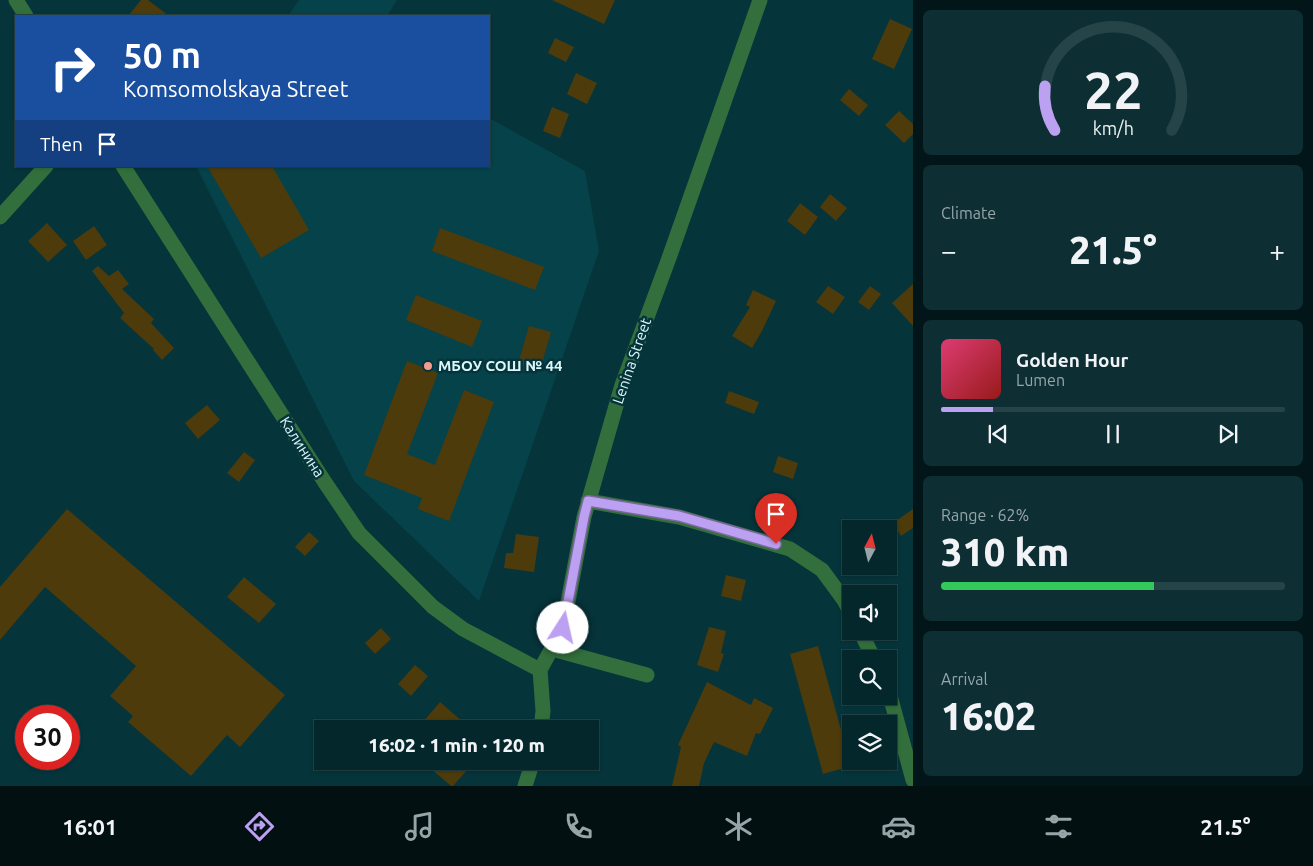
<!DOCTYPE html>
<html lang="en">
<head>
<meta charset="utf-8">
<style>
  body { margin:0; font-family:Ubuntu,sans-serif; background:#0d2f34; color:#f1f3f6; height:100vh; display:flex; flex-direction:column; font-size:19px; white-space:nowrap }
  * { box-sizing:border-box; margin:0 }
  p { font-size:16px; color:#97a5a9 }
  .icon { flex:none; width:28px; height:28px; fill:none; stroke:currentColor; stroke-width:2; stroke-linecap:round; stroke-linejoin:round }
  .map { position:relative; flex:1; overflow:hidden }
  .sheet { display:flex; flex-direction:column; gap:10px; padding:10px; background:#021518; width:400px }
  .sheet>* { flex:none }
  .banner { position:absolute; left:15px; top:15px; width:475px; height:152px; border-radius:0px; box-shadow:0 1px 4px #0004,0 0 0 1px #254448; background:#1a4fa0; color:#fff; overflow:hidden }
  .needle { width:32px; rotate:7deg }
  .buttons { position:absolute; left:842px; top:520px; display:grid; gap:10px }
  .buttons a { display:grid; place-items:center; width:55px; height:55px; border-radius:0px; background:#04272c; box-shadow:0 1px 4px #0004,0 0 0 1px #254448; font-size:25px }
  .speed { position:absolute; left:15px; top:705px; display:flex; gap:10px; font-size:25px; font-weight:700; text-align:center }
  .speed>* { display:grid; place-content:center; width:65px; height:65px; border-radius:50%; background:#04272c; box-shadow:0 1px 4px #0004,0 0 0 1px #254448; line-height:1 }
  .speed .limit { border:8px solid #d22; background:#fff; color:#111 }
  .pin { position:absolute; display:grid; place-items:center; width:42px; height:42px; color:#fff; margin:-51px -21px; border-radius:50% 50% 50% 0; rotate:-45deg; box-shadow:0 0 5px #0007 }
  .pin .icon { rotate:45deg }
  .me { position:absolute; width:55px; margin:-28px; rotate:10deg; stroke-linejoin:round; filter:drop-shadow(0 0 4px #0008) }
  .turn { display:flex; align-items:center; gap:18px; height:105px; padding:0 25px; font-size:22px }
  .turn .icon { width:65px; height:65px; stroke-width:2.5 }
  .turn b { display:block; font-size:35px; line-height:42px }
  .then { display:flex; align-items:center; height:48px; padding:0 25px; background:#0003; gap:10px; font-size:19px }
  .big { font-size:38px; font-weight:800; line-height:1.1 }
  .sheet .widget { flex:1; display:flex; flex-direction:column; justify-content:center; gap:8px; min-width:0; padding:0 18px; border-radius:8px; background:#0d2f34 }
  .sheet .dial { align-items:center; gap:0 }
  .dial svg { height:130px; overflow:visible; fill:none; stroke:#254448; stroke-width:7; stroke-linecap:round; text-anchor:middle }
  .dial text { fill:#f1f3f6; stroke:none }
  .song { display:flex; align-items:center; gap:15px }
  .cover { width:60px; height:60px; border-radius:8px; background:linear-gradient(135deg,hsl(340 70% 55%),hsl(0 70% 35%)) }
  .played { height:5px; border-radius:2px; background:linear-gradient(90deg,#bca0f2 15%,#254448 15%) }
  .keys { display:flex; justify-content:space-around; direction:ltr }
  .heat { display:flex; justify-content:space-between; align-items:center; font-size:28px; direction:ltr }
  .charge { height:8px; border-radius:4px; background:linear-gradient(90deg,#34c759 62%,#254448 0) }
  .trip { position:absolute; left:314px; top:720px; width:285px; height:50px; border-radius:0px; background:#04272c; box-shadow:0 1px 4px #0004,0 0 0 1px #254448; font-weight:800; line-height:50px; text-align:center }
  .tabs { display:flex; height:80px; justify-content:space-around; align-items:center; background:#021012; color:#97a5a9 }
  .tabs .icon { width:35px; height:35px }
  .tabs .selected { color:#bca0f2 }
  .tabs b { font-size:22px; color:#f1f3f6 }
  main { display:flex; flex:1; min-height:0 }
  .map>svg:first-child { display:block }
  .built { fill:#064249 }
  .building { fill:#4d3b0c }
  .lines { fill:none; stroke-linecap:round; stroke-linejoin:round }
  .minor { stroke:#326f3c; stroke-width:15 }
  .route-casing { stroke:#7a689d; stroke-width:12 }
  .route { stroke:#bca0f2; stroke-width:9 }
  .poi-dot { fill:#f59c91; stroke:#05343a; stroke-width:2 }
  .labels { text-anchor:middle; stroke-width:5; stroke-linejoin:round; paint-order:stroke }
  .street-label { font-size:15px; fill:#daf7fb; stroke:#05343a }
  .poi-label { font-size:15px; font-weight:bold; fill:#daf7fb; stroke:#05343a; text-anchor:start }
</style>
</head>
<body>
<main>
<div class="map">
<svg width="913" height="786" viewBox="0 0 913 786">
  <rect width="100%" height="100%" fill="#05343a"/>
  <!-- built -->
  <path class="built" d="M 299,0 L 397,0 L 387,16 L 288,16 Z
    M 489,118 L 585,171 L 599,251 L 479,601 L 354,481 L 196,166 L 489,166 Z"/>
  <!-- building -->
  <path class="building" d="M 141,0 L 148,0 L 169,16 L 128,16 Z
    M 552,0 L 615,0 L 604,24 Z
    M 890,19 L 912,29 L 894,69 L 872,59 Z
    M 555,38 L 574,47 L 566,62 L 548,53 Z
    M 576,73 L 597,83 L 587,104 L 567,94 Z
    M 849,89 L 868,105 L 859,116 L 840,100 Z
    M 552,107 L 569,114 L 560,138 L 543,131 Z
    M 899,111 L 913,124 L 913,134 L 904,143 L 885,125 Z
    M 207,166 L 272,166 L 309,230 L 261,258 Z
    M 830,194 L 847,208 L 836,221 L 820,207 Z
    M 800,203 L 818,217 L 805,235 L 787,221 Z
    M 47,223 L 67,245 L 48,262 L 28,241 Z
    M 94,226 L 107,245 L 86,260 L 73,241 Z
    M 440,228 L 544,267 L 535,290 L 432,251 Z
    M 98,266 L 109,276 L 118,270 L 129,284 L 122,289 L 154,319 L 151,323 L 174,348 L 162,360 L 153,350 L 154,349 L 120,318 L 124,313 L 92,271 Z
    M 913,284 L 913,326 L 892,303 Z
    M 828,286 L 845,297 L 833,314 L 816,302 Z
    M 870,286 L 881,294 L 869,310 L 858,302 Z
    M 753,290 L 776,301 L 762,331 L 752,348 L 732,336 L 750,307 L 746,305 Z
    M 416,295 L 482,321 L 472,347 L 406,320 Z
    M 529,326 L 551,332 L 540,370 L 518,364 Z
    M 407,361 L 438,373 L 407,454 L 435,465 L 464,390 L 494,402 L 449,521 L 418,509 L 422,498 L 364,475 Z
    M 729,391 L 759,402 L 754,414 L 725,403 Z
    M 207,405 L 220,420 L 198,439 L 185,423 Z
    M 244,452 L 255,460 L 239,482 L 227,473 Z
    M 778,456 L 798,463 L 793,479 L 773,472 Z
    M 67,509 L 285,695 L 240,747 L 227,735 L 191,776 L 128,722 L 133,716 L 110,696 L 136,666 L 45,587 L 0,640 L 0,587 Z
    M 913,509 L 913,528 L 901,536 L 893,523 Z
    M 309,532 L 319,541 L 305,556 L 295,547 Z
    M 516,534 L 539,537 L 534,572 L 504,568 L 506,553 L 513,553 Z
    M 726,575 L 746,580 L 741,601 L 721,596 Z
    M 244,577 L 276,604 L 259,623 L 227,597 Z
    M 709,627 L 726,631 L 721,653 L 724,654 L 718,672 L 697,665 Z
    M 381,628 L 391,639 L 375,654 L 365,643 Z
    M 818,646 L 851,766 L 823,774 L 790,654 Z
    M 415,665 L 428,676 L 411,696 L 398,684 Z
    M 707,682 L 751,705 L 754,698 L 773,708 L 760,734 L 756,733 L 747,756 L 714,742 L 704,763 L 699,786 L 672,786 L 681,747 L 678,745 Z
    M 440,702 L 471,729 L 417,729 Z
    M 422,761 L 475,761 L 453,786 L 451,786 Z"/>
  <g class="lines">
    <!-- minor -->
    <path class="minor" d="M 16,0 L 26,16
      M 123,166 L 324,481 L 359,533 L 433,607 L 463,629 L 540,670
      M 0,217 L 46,166
      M 588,501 L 679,517 L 790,549 L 822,570 L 844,600 L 851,614
      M 860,631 L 874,659
      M 552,649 L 647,675
      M 889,692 L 913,780
      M 541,729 L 543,711 L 540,670 L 563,628 L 584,517 L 622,385 L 669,258 L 760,0
      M 525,786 L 533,761"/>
  </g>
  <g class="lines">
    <defs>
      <path id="route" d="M 563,628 L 584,517 L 588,501 L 679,516 L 776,544"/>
    </defs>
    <!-- route casing -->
    <use href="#route" class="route-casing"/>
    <!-- route -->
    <use href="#route" class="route"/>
  </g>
  <!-- markers -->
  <circle class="poi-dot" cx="428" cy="366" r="5"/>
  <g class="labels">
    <!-- street labels -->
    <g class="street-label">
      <text transform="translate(632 361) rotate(-71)" y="5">Lenina Street</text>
      <text transform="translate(302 447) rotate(57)" y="5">Калинина</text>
    </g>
    <!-- poi labels -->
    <g class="poi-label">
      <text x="438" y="371">МБОУ СОШ № 44</text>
    </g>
  </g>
</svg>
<div class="buttons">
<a><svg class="needle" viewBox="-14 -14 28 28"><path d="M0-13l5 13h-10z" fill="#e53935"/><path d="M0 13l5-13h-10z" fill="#97a5a9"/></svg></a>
<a><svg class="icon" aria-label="sound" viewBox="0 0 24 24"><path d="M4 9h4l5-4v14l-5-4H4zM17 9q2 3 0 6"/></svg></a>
<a><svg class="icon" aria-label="search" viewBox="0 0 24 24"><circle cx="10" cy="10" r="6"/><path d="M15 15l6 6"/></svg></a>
<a><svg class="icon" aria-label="layers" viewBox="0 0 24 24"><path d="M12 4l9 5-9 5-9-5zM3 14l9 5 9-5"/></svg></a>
</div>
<div class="speed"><div class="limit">30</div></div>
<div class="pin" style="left:776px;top:544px;background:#d93025"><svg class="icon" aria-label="arrive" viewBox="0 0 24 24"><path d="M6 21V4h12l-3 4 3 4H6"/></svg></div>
<svg class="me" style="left:563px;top:628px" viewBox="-20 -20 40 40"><circle r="19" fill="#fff"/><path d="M0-13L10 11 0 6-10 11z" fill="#bca0f2"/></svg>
<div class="trip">16:02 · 1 min · 120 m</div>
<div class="banner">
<div class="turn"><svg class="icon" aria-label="right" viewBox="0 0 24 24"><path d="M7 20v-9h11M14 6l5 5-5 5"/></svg><div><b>50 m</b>Komsomolskaya Street</div></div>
<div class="then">Then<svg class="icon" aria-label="arrive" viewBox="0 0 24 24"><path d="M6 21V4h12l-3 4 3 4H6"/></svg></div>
</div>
</div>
<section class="sheet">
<div class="widget dial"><svg viewBox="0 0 100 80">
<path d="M14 69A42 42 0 1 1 86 69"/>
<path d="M14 69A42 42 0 0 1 8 42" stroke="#bca0f2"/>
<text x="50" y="56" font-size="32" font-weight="700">22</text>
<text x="50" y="72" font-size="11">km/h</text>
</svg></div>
<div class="widget"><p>Climate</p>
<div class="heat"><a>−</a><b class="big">21.5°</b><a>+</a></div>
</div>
<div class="widget">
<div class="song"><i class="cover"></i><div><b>Golden Hour</b><p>Lumen</p></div></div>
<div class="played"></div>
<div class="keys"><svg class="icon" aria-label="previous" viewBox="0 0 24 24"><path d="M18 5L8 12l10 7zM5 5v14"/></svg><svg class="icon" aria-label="pause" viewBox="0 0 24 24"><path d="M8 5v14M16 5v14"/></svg><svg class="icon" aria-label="next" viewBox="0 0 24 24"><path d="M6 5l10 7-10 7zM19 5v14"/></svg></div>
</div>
<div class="widget"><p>Range · 62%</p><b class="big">310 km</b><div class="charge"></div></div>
<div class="widget"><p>Arrival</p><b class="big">16:02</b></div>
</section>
</main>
<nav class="tabs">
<b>16:01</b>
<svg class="icon selected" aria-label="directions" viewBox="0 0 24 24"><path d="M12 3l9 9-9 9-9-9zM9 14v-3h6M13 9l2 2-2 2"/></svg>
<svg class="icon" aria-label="music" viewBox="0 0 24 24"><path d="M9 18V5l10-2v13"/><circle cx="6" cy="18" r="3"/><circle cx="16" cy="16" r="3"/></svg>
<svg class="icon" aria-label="phone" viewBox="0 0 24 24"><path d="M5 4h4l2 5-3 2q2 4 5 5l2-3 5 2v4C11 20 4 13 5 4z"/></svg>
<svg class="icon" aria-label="climate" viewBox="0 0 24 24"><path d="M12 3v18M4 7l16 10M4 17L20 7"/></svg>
<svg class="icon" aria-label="car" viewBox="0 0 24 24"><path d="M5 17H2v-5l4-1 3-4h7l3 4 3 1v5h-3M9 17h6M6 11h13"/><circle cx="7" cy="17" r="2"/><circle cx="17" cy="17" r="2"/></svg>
<svg class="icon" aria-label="filters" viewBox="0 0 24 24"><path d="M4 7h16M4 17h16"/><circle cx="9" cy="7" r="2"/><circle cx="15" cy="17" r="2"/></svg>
<b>21.5°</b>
</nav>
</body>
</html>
